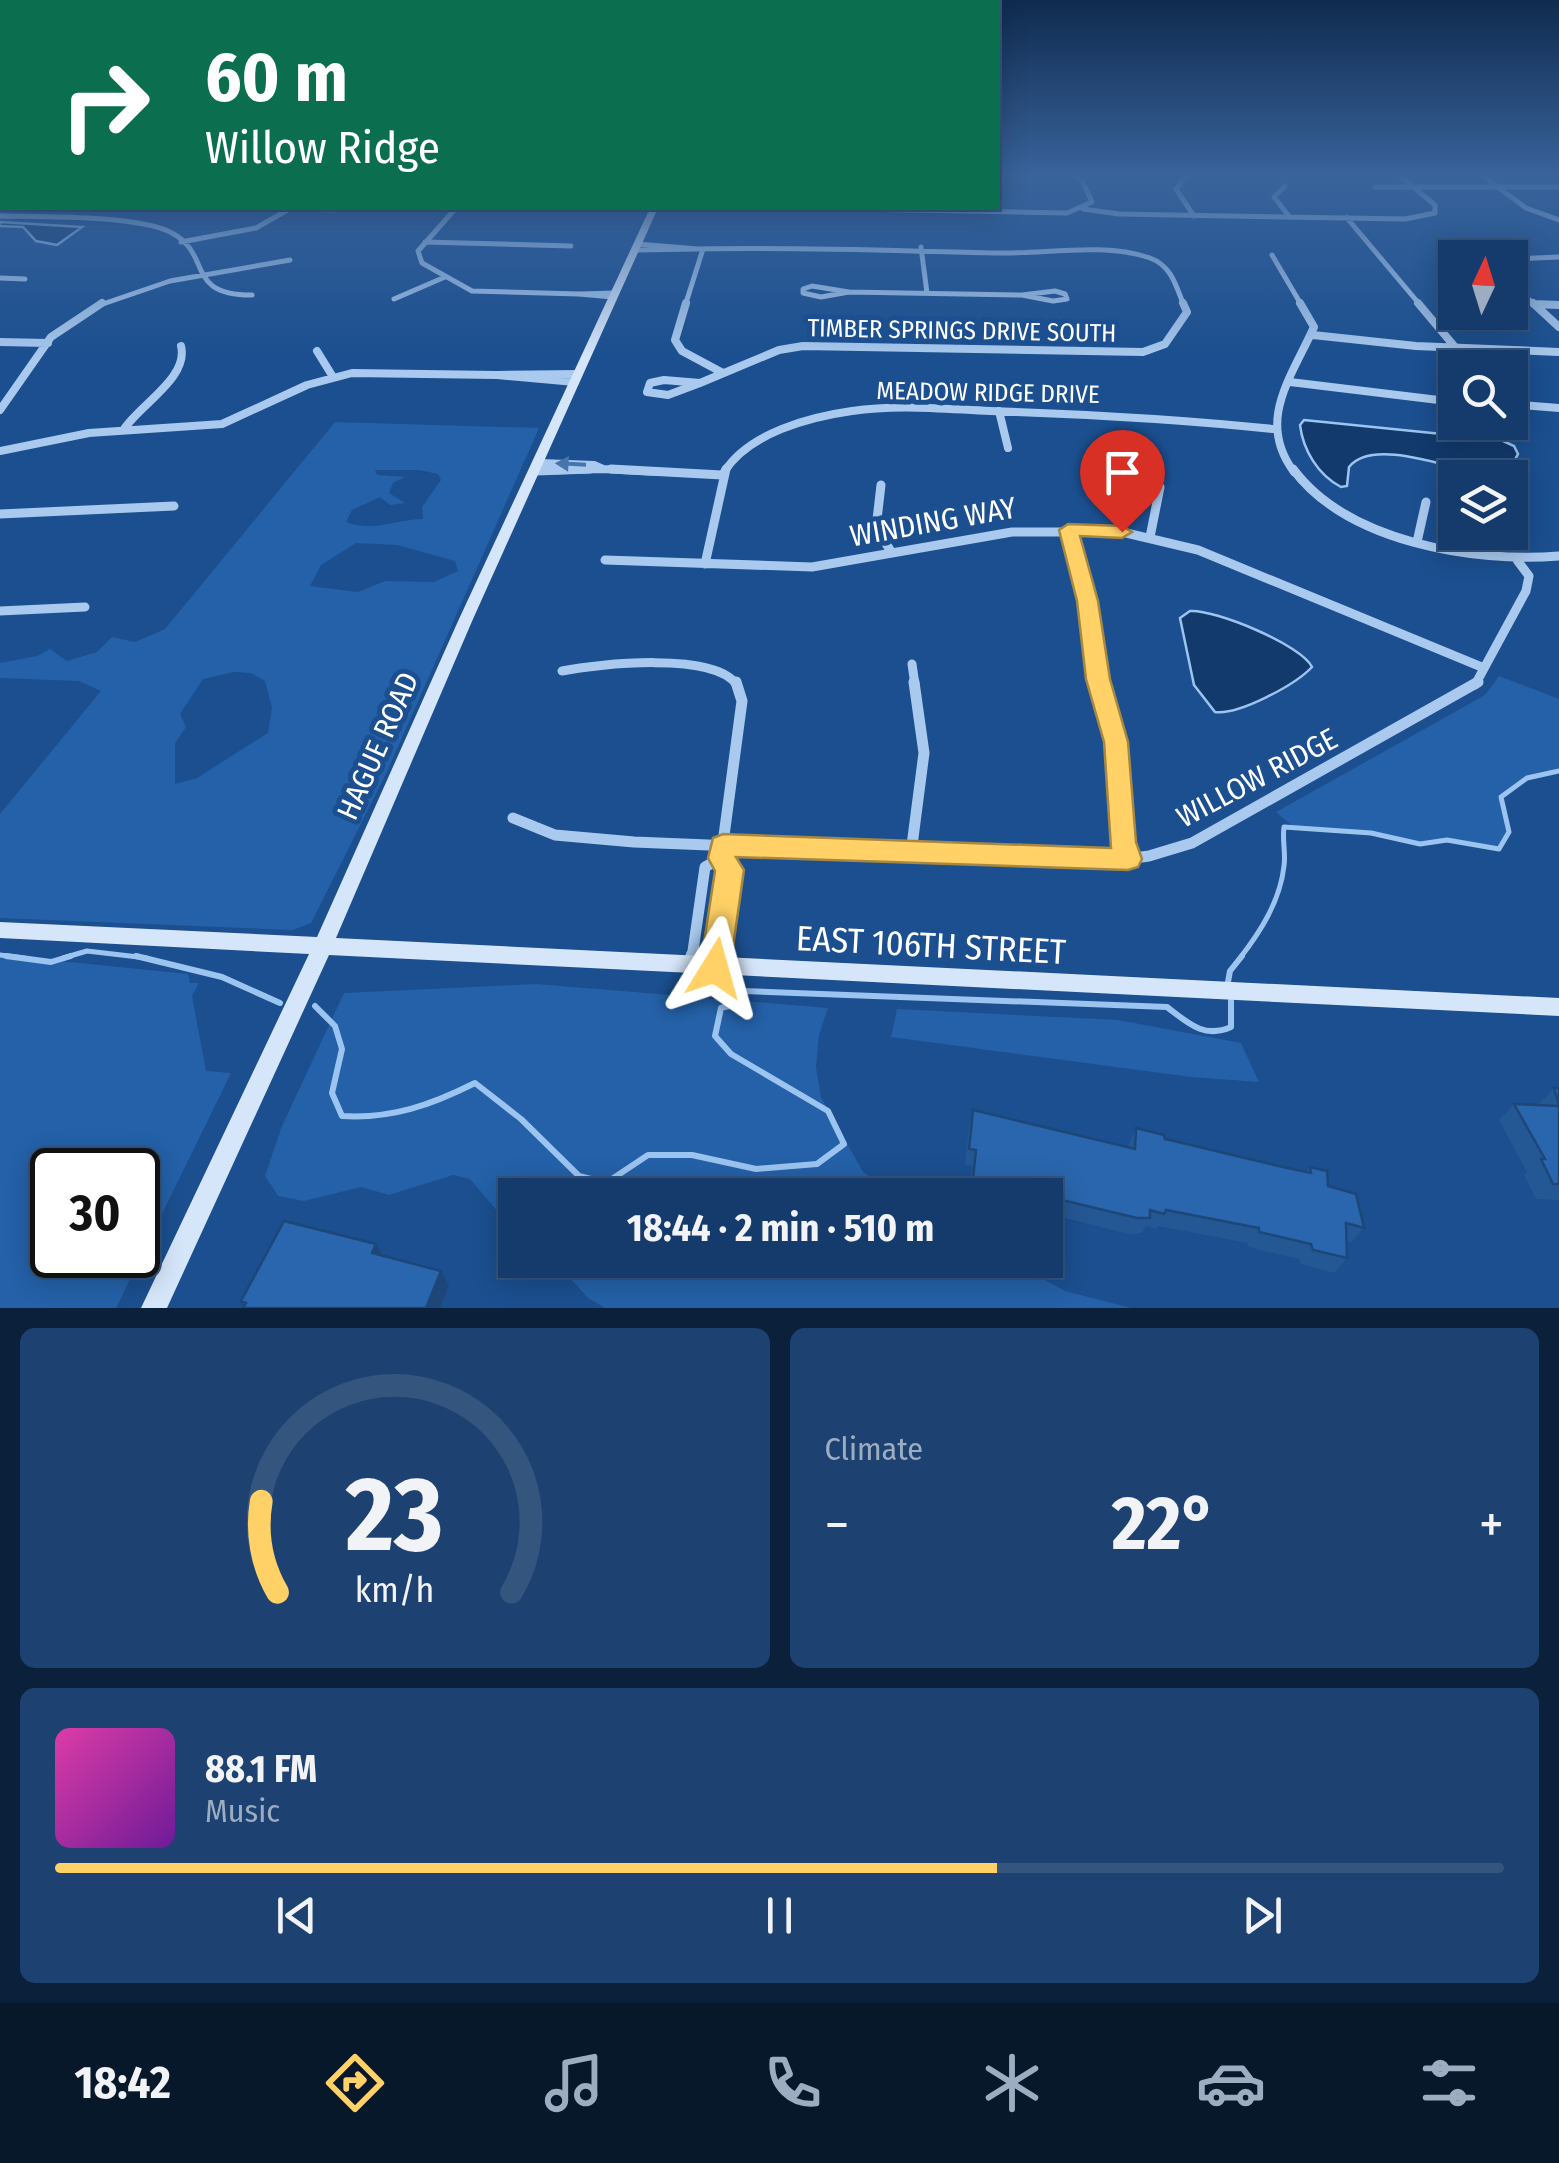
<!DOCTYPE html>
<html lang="en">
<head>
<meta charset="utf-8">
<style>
  body { margin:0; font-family:"Fira Sans Condensed",sans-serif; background:#1d4271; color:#f1f3f6; height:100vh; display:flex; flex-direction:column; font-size:38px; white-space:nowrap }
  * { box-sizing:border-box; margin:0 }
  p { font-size:32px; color:#9dadc1 }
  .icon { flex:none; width:55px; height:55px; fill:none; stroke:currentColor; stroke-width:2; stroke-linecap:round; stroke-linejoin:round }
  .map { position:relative; height:1308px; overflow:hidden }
  .side { display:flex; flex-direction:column; gap:20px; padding:20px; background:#0b203b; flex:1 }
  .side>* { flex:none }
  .banner { position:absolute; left:0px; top:0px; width:1000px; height:210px; box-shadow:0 5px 25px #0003,0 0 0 2px #33557e; background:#0b6e4f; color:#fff; overflow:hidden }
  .needle { width:65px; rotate:4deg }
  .controls { position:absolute; left:1438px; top:240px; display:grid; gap:20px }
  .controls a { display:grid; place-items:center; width:90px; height:90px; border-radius:0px; background:#143b6b; box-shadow:0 5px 25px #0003,0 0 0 2px #33557e; font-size:50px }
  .speed { position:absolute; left:30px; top:1148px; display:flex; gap:20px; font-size:50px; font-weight:700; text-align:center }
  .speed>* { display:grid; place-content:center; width:130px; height:130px; border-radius:50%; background:#143b6b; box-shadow:0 5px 25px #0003,0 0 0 2px #33557e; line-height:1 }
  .speed .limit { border:5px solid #111; border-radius:15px; background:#fff; color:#111 }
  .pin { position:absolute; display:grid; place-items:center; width:85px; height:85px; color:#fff; margin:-102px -42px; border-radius:50% 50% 50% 0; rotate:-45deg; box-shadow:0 0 10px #0007 }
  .pin .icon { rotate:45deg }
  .me { position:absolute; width:110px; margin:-55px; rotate:8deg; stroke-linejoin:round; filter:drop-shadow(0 0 8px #0008) }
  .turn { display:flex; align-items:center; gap:35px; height:210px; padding:0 40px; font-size:45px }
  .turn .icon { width:130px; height:130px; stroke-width:2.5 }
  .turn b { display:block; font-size:70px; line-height:85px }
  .big { font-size:75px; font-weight:700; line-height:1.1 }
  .side .widget { flex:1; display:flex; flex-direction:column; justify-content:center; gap:15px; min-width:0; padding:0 35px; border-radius:15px; background:#1d4271 }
  .side .dial { align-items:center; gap:0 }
  .dial svg { height:260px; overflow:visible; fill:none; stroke:#33557e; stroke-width:7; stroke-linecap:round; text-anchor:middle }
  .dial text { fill:#f1f3f6; stroke:none }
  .song { display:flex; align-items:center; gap:30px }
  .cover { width:120px; height:120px; border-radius:15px; background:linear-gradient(135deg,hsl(320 70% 55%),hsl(280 70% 35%)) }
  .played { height:10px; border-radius:5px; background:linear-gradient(90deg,#ffd166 65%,#33557e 65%) }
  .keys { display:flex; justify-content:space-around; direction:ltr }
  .heat { display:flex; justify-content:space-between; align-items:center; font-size:55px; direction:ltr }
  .side .tiles { flex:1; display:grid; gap:20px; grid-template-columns:1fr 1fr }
  .widget:last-child { grid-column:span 2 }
  .trip { position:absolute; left:498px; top:1178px; width:565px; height:100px; border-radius:0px; background:#143b6b; box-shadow:0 5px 25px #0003,0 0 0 2px #33557e; font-weight:700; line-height:100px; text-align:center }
  .tab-bar { display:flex; height:160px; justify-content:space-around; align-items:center; background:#08182b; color:#9dadc1 }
  .tab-bar .icon { width:70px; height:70px }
  .tab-bar .on { color:#ffd166 }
  .tab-bar b { font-size:45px; color:#f1f3f6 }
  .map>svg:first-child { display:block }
  .green { fill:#2461a8; fill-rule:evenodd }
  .water { fill:#123a6d; stroke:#9cc4f0; stroke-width:2.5 }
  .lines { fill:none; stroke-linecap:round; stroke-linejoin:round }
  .stream-far1 { stroke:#9cc4f0; stroke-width:5 }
  .stream { stroke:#9cc4f0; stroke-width:6 }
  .street-far4 { stroke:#a9c9ee; stroke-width:5 }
  .street-far3 { stroke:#a9c9ee; stroke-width:8 }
  .street-far2 { stroke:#a9c9ee; stroke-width:9 }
  .street-far1 { stroke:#a9c9ee; stroke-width:11 }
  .street { stroke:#a9c9ee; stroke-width:15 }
  .secondary { fill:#d6e6fa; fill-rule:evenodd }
  .wall { fill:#245895 }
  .shaded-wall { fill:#1d4779 }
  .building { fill:#2a66ad; stroke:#1d4779; stroke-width:2.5 }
  .oneway { fill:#4674ac }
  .route { fill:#ffd166; stroke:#a68842; stroke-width:2.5 }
  .labels { text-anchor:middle; stroke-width:10; stroke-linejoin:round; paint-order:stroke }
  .far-street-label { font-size:25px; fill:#fff; stroke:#1b4f8f }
  .street-label { font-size:30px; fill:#fff; stroke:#1b4f8f }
  .near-street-label { font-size:35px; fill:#fff; stroke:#1b4f8f }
</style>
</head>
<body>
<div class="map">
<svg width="1559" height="1308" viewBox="0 0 1559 1308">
  <rect width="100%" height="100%" fill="#1b4f8f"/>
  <!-- green -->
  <path class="green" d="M 335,422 L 539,428 L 385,776 L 311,923 L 293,930 L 0,918 L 0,814 L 101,691 L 79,681 L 0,678 L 0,663 L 37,656 L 50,649 L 67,661 L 97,652 L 112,637 L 135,642 L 165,629 ZM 375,470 L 419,470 L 438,474 L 441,480 L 422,507 L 423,519 C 396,519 373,533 346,522 L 352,510 L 380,497 L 390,505 L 405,503 L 389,493 L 393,483 L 405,477 L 377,475 ZM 356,543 L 397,545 L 455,561 L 458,571 L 434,582 L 385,581 L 358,592 L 310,586 L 321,565 ZM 234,672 L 251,673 L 265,681 L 272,708 L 268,733 L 197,778 L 175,784 L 175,743 L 186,727 L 180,714 L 203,679 Z
    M 1499,676 L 1559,699 L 1559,771 C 1538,774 1514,779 1501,797 L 1509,832 L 1499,849 L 1447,840 L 1420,844 L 1381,834 L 1292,826 L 1276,812 L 1485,695 Z
    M 0,955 L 188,974 L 190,983 L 199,983 L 192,996 L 206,1071 L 231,1073 L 116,1308 L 0,1308 ZM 52,1170 L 138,1170 L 138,1255 L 52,1255 Z
    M 537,984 L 828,1008 L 819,1035 L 816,1067 L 821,1097 L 863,1172 L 898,1195 L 515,1195 L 515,1232 L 470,1179 L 453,1175 L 389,1195 L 361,1187 L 304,1201 L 278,1196 L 265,1176 L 282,1126 L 344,993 Z
    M 897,1009 L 1118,1020 L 1241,1043 L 1259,1082 L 1191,1077 L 891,1037 Z
    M 554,1260 L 1009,1260 L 1065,1291 L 1131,1308 L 605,1308 L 588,1298 Z"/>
  <!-- water -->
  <path class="water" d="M 0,222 L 82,227 L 57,245 L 36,241 L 23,227 L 0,226 Z
    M 1304,420 L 1501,440 L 1514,446 L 1518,454 L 1505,478 C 1471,478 1376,433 1349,467 L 1347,486 L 1341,487 C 1318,475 1303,450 1300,425 Z
    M 1190,611 C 1214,609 1302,645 1312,667 C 1295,685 1239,715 1215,712 L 1194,685 L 1180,618 Z"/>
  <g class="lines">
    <!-- stream-far1 -->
    <path class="stream-far1" d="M 0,955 L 24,958
      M 63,958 L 87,951 L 147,958
      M 1240,958 C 1261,931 1280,901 1284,866 C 1286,853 1282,840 1284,827 L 1371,833 L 1420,844 L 1447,840 L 1499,849 L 1509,832 L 1501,797 L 1527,778 L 1559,771"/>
    <!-- stream -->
    <path class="stream" d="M 6,956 L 51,962 L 71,956
      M 136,956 L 222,977 L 280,1003
      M 1228,982 L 1230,971 L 1242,956
      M 315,1006 L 335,1026 L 342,1049 L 332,1093 L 342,1116 C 392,1119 431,1105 475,1083 L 521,1119 L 579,1176 L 606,1183 L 648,1155 L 692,1155 L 756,1169 L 817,1164 L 844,1144 L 828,1111 L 731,1054 L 715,1036 L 721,1008 L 732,1005 L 743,991 L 1167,1007 C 1188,1023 1204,1039 1231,1027 L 1231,1001"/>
    <!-- street-far4 -->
    <path class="street-far4" d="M 1187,175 L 1176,189 L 1194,216
      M 1482,175 L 1526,208 L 1559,220
      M 1285,186 L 1274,197 L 1288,215
      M 1375,187 L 1559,187
      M 456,208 L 418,251 L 422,263 L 472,291 L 579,294
      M 796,208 L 1067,213 L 1092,202 L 1083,182 L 1075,175
      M 290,209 L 336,210
      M 1083,209 L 1119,214 L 1405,219 L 1435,213 L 1435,205 L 1399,175
      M 0,216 C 41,217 138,215 172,233 C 213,255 184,295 252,295
      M 1347,218 L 1421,306
      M 181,242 L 256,228 L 291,208
      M 425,242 L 571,246
      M 921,247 L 927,293
      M 698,249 C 800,247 896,251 998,253 C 1046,254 1104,242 1150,258 C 1172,266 1176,286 1184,306
      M 634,250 L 698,249 L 637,244
      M 1272,255 L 1302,306
      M 1510,259 L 1559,257
      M 0,278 L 25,279
      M 1510,282 L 1536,306
      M 812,286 L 849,292 L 821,297 L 803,293 L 803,289 Z
      M 1055,291 L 1065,294 L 1067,299 L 1053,301 L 1022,295 Z
      M 849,292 L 1022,295
      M 613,297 L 579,294 L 615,293
      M 394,299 L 445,277
      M 1534,304 L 1559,305
      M 97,306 L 170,281 L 290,260
      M 685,306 L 703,249"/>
    <!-- street-far3 -->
    <path class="street-far3" d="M 686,303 L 675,340 L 682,351 L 723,373
      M 1418,303 L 1455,347
      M 1533,303 L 1559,327
      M 1534,304 L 1559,305
      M 1313,335 L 1416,346 L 1559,352
      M 0,342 L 48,343
      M 317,351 L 333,377
      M 664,380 L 700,383 L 668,395 L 647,392 L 650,383 Z
      M 575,382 L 497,375 L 578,374
      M 1290,382 L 1455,402
      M 700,383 L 779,350 L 803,346 L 1143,352 L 1165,344 L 1187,312 L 1183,303
      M 1510,404 L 1559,408
      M 0,410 L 51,337 L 102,303
      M 999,411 L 1008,448
      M 124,429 C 141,404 189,377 181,346
      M 0,451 L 89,433 L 222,424 L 307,385 L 352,373 L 497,375
      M 603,469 L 660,472
      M 536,471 L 603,469 L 594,465 L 540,463
      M 724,472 C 749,433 809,417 852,411 C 897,404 944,409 990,411 C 1084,414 1179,419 1273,429
      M 1294,472 C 1256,421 1291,378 1314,327 L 1300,303"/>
    <!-- street-far2 -->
    <path class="street-far2" d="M 611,469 L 722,475
      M 1293,469 C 1347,542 1474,563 1559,556
      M 536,471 L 590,469
      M 881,485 L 876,528 L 892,553
      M 0,514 L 174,506
      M 1069,530 L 1088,601 L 1100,685
      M 1150,537 L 1160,487
      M 1417,542 L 1426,502
      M 605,560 L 812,567 L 1012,532 L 1122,532 L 1198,550 L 1484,668
      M 705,564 L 726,469
      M 0,611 L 85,607
      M 912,664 L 915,685
      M 562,671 C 598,664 714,651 737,685
      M 1475,685 L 1526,591 L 1529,576 L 1517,560"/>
    <!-- street-far1 -->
    <path class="street-far1" d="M 1099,682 L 1116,742 L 1122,842 L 1128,859
      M 513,818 L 555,835 L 634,842 L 1112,861 L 1149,856 L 1192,843 L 1478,682
      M 911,853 L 924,753 L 914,682
      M 721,858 L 742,701 L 736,682
      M 692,958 L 705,867 L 721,858 L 729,870 L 716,958"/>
    <!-- street -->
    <path class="street" d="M 691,967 L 693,956
      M 715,967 L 717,956"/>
    <!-- secondary -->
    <path class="secondary" d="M 650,208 L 658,208 L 473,619 L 336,938 L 1559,998 L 1559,1016 L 329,955 L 167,1308 L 141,1308 L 309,954 L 0,938 L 0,922 L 317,937 L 459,619 Z"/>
  </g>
  <!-- wall -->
  <path class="wall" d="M 1554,1088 L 1559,1088 L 1559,1200 L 1536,1199 L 1524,1175 L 1527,1172 L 1499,1120 L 1514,1104 L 1538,1105 Z
    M 973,1110 L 1128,1147 L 1136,1128 L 1165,1139 L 1306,1172 L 1310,1167 L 1328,1186 L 1364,1228 L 1351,1242 L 1346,1241 L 1347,1258 L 1334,1273 L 1301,1264 L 1299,1259 L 1248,1247 L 1248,1243 L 1158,1226 L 1156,1229 L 1146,1226 L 1142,1233 L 1129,1234 L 1045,1213 L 1045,1195 L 969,1194 L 972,1166 L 965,1165 L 969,1126 Z"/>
  <!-- shaded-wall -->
  <path class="shaded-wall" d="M 2,188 L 2,203 L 0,204 L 0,189 Z
    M 376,1244 L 385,1259 L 372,1253 Z
    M 441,1271 L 449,1285 L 440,1308 L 426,1308 Z"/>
  <!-- building -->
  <path class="building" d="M 1554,1088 L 1559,1088 L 1559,1105 Z
    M 1514,1104 L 1559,1106 L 1559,1184 L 1553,1184 L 1541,1159 L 1545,1159 Z
    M 973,1110 L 1135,1149 L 1136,1128 L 1164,1135 L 1165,1139 L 1283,1167 L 1311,1173 L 1310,1167 L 1327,1171 L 1328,1186 L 1356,1194 L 1364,1228 L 1346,1223 L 1347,1258 L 1313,1250 L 1311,1244 L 1259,1232 L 1259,1228 L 1166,1210 L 1164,1214 L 1150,1210 L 1150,1218 L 1137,1218 L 1012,1188 L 1012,1185 L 993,1180 L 992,1183 L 973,1178 L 976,1150 L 969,1149 Z
    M 284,1221 L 376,1244 L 372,1253 L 441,1271 L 426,1308 L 243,1308 L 246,1303 L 241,1301 Z"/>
  <!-- one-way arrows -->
  <defs><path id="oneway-solid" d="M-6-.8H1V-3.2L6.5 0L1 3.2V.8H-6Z" transform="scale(2.5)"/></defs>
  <use class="oneway" href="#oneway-solid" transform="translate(571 464) rotate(-177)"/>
  <!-- sky -->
  <linearGradient id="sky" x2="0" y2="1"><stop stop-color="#0f2b4f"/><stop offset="0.49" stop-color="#39639b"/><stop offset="1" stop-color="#39639b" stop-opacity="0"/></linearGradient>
  <rect width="1559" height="358" fill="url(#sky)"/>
  <!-- route -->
  <path class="route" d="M 1068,524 L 1122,526 L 1132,532 L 1122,538 L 1080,536 L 1098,601 L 1110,679 L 1128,742 L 1136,842 L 1142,859 L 1138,867 L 1128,870 L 736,857 L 744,870 L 730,968 L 726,977 L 715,981 L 705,977 L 700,968 L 715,871 L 708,858 L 713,838 L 723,834 L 1111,848 L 1104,742 L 1086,679 L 1077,601 L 1059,530 Z"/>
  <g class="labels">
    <!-- far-street labels -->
    <g class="far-street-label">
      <text transform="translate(962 330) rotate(1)" y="9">TIMBER SPRINGS DRIVE SOUTH</text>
      <text transform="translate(988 392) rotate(1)" y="9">MEADOW RIDGE DRIVE</text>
    </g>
    <!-- street labels -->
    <g class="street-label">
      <text transform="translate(933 522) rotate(-10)" y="10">WINDING WAY</text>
      <text transform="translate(378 746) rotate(-66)" y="10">HAGUE ROAD</text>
      <text transform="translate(1257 778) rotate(-28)" y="10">WILLOW RIDGE</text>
    </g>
    <!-- near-street labels -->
    <g class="near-street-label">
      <text transform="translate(931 945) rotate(3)" y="12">EAST 106TH STREET</text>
    </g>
  </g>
</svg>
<div class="controls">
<a><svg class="needle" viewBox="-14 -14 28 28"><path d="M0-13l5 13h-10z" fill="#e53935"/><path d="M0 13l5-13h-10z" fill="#9dadc1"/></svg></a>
<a><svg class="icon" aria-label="search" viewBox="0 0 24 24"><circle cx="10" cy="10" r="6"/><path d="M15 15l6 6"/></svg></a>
<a><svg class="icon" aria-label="layers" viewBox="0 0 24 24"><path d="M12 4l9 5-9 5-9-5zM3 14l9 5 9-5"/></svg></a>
</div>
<div class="speed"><div class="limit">30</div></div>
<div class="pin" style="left:1122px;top:532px;background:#d93025"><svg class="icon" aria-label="arrive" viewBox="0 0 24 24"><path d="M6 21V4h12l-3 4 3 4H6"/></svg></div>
<svg class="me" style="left:715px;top:968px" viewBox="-20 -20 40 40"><path d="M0-17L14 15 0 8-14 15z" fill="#ffd166" stroke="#fff" stroke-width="4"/></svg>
<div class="trip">18:44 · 2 min · 510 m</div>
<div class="banner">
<div class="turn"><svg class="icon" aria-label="right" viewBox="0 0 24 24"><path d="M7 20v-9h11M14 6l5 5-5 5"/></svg><div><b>60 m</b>Willow Ridge</div></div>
</div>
</div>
<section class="side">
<div class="tiles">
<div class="widget dial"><svg viewBox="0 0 100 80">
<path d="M14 69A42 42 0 1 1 86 69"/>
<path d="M14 69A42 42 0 0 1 9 41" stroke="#ffd166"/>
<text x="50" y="56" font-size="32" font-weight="700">23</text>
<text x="50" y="72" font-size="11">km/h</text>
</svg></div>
<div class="widget"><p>Climate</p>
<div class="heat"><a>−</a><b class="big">22°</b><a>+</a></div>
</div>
<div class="widget">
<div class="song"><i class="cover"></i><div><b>88.1 FM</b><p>Music</p></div></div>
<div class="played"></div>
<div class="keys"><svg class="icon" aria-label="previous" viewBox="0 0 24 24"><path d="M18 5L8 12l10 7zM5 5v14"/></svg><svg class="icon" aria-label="pause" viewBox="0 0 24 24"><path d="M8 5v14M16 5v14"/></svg><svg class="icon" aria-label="next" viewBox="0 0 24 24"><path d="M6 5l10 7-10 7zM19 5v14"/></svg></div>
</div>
</div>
</section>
<nav class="tab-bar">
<b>18:42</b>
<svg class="icon on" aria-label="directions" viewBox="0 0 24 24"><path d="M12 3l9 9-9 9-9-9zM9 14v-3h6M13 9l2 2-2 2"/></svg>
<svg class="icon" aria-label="music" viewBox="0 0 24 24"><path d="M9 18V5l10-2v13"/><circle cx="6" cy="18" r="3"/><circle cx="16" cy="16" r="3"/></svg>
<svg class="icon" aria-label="phone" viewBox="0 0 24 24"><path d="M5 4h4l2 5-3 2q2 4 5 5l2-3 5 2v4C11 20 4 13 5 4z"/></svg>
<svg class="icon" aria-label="climate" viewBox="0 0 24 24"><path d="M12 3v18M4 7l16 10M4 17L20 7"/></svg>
<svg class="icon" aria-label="car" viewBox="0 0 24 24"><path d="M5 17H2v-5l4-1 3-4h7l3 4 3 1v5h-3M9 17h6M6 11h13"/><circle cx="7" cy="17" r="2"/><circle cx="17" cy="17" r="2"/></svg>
<svg class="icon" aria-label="filters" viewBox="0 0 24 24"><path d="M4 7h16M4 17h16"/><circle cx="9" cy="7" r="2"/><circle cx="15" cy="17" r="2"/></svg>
</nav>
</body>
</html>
